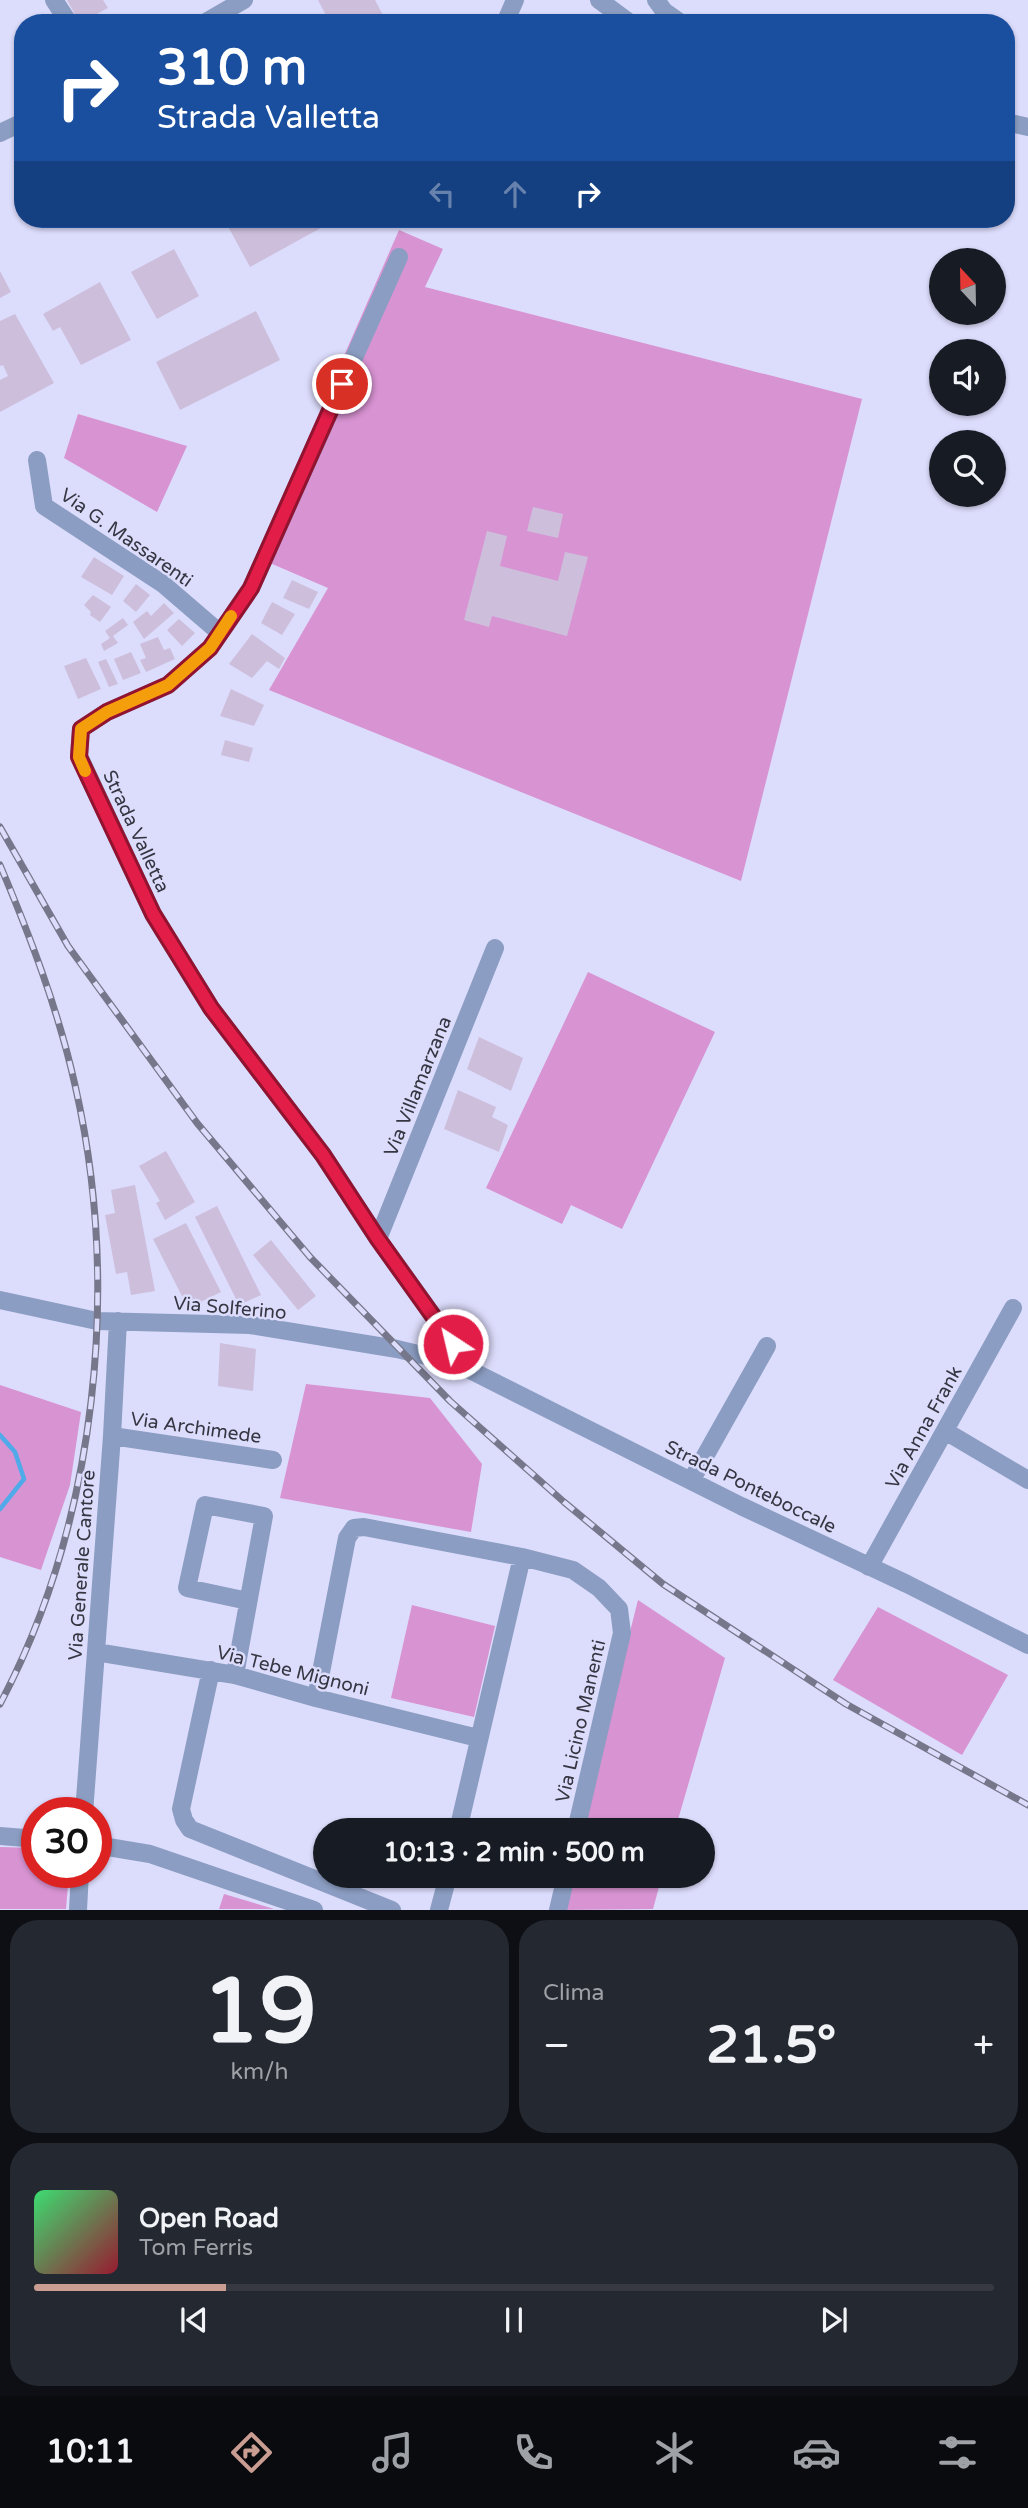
<!DOCTYPE html>
<html lang="it">
<head>
<meta charset="utf-8">
<style>
  body { margin:0; font-family:"Varela Round",sans-serif; background:#242831; color:#f1f3f6; height:100vh; display:flex; flex-direction:column; font-size:26px; white-space:nowrap }
  * { box-sizing:border-box; margin:0 }
  p { font-size:23px; color:#9ea1a6 }
  .icon { flex:none; width:38px; height:38px; fill:none; stroke:currentColor; stroke-width:2; stroke-linecap:round; stroke-linejoin:round }
  .map { position:relative; height:1910px; overflow:hidden }
  .panel { display:flex; flex-direction:column; gap:10px; padding:10px; background:#0d0f14; flex:1 }
  .panel>* { flex:none }
  .top-card { position:absolute; left:14px; top:14px; width:1001px; height:214px; border-radius:28px; box-shadow:0 2px 5px #0004; background:#1a4fa0; color:#fff; overflow:hidden }
  .needle { width:46px; rotate:338deg }
  .tools { position:absolute; left:929px; top:248px; display:grid; gap:14px }
  .tools a { display:grid; place-items:center; width:77px; height:77px; border-radius:50%; background:#171b24; box-shadow:0 2px 5px #0004; font-size:35px }
  .speed { position:absolute; left:21px; top:1797px; display:flex; gap:14px; font-size:35px; font-weight:700; text-align:center }
  .speed>* { display:grid; place-content:center; width:91px; height:91px; border-radius:50%; background:#171b24; box-shadow:0 2px 5px #0004; line-height:1 }
  .speed .limit { border:10px solid #d22; background:#fff; color:#111 }
  .pin { position:absolute; display:grid; place-items:center; width:60px; height:60px; color:#fff; margin:-30px; border:4px solid #fff; border-radius:50%; box-shadow:0 2px 7px #0007 }
  .me { position:absolute; width:77px; margin:-38px; rotate:325deg; stroke-linejoin:round; filter:drop-shadow(0 0 5px #0008) }
  .turn { display:flex; align-items:center; gap:24px; height:147px; padding:0 28px; font-size:32px }
  .turn .icon { width:91px; height:91px; stroke-width:2.5 }
  .turn b { display:block; font-size:49px; line-height:60px }
  .lanes { display:flex; align-items:center; height:66px; padding:0 28px; background:#0003; justify-content:center; gap:35px; direction:ltr }
  .lanes .off { opacity:.35 }
  .big { font-size:52px; font-weight:800; line-height:1.1 }
  .panel .widget { flex:1; display:flex; flex-direction:column; justify-content:center; gap:10px; min-width:0; padding:0 24px; border-radius:28px; background:#242831 }
  .panel .dial { align-items:center; gap:0 }
  .dial b { font-size:91px; line-height:1 }
  .song { display:flex; align-items:center; gap:21px }
  .cover { width:84px; height:84px; border-radius:10px; background:linear-gradient(135deg,hsl(140 70% 55%),hsl(350 70% 35%)) }
  .played { height:7px; border-radius:4px; background:linear-gradient(90deg,#ca9d93 20%,#363941 20%) }
  .keys { display:flex; justify-content:space-around; direction:ltr }
  .heat { display:flex; justify-content:space-between; align-items:center; font-size:38px; direction:ltr }
  .panel .tiles { flex:1; display:grid; gap:10px; grid-template-columns:1fr 1fr }
  .widget:last-child { grid-column:span 2 }
  .trip { position:absolute; left:313px; top:1818px; width:402px; height:70px; border-radius:35px; background:#171b24; box-shadow:0 2px 5px #0004; font-weight:800; line-height:70px; text-align:center }
  .dock { display:flex; height:112px; justify-content:space-around; align-items:center; background:#090b0e; color:#9ea1a6 }
  .dock .icon { width:49px; height:49px }
  .dock .selected { color:#ca9d93 }
  .dock b { font-size:32px; color:#f1f3f6 }
  .map>svg:first-child { display:block }
  .green { fill:#d893d2 }
  .lines { fill:none; stroke-linecap:round; stroke-linejoin:round }
  .stream { stroke:#50aaea; stroke-width:4.5 }
  .building { fill:#cdbfdc }
  .minor { stroke:#8b9dc2; stroke-width:18 }
  .rail-casing { stroke:#77778b; stroke-width:7 }
  .rail { stroke:#dcdcfc; stroke-width:4.5; stroke-dasharray:13; stroke-linecap:butt }
  .route-casing { stroke:#92132f; stroke-width:18 }
  .route { stroke:#e11d48; stroke-width:12 }
  .slow { stroke:#f59e0b; stroke-width:12 }
  .labels { text-anchor:middle; stroke-width:5; stroke-linejoin:round; paint-order:stroke }
  .street-label { font-size:19px; fill:#363642; stroke:#dcdcfc }
</style>
</head>
<body>
<div class="map">
<svg width="1028" height="1910" viewBox="0 0 1028 1910">
  <rect width="100%" height="100%" fill="#dcdcfc"/>
  <!-- green -->
  <path class="green" d="M 399,230 L 443,249 L 425,287 L 862,399 L 741,881 L 269,690 L 328,588 L 256,557 Z
    M 78,414 L 187,446 L 157,512 L 64,458 Z
    M 588,972 L 715,1032 L 622,1229 L 571,1205 L 562,1224 L 486,1188 Z
    M 306,1384 L 430,1398 L 482,1464 L 471,1532 L 280,1498 Z
    M 0,1385 L 81,1412 L 70,1485 L 41,1570 L 0,1557 Z
    M 638,1600 L 725,1658 L 675,1830 L 580,1830 Z
    M 412,1605 L 495,1626 L 474,1717 L 391,1698 Z
    M 878,1607 L 1008,1675 L 962,1755 L 833,1680 Z
    M 0,1847 L 37,1848 L 37,1872 L 69,1873 L 66,1909 L 0,1909 Z
    M 568,1876 L 662,1876 L 653,1909 L 560,1910 Z
    M 224,1894 L 274,1909 L 219,1909 Z"/>
  <g class="lines">
    <!-- stream -->
    <path class="stream" d="M 0,1435 L 15,1452 L 24,1479 L 0,1509"/>
  </g>
  <!-- building -->
  <path class="building" d="M 67,0 L 103,0 L 108,8 L 80,23 Z
    M 318,0 L 375,0 L 387,23 L 330,23 Z
    M 224,219 L 337,219 L 250,267 Z
    M 174,249 L 199,296 L 157,319 L 131,272 Z
    M 0,271 L 11,292 L 0,298 Z
    M 100,282 L 131,340 L 81,365 L 60,327 L 53,331 L 43,314 Z
    M 256,311 L 280,360 L 180,410 L 156,362 Z
    M 15,314 L 54,383 L 0,412 L 0,380 L 8,376 L 3,365 L 0,366 L 0,321 Z
    M 533,507 L 563,514 L 558,538 L 527,531 Z
    M 487,531 L 507,536 L 500,566 L 558,581 L 565,552 L 588,557 L 567,636 L 492,616 L 489,627 L 464,620 Z
    M 94,557 L 124,576 L 112,595 L 81,577 Z
    M 292,580 L 318,592 L 309,609 L 283,598 Z
    M 136,584 L 150,595 L 136,612 L 123,601 Z
    M 93,595 L 111,607 L 100,622 L 90,615 L 91,612 L 84,605 Z
    M 272,602 L 295,614 L 282,635 L 261,623 Z
    M 164,603 L 174,613 L 144,639 L 133,622 L 147,611 L 151,616 Z
    M 123,618 L 128,625 L 113,636 L 118,643 L 104,651 L 101,644 L 110,638 L 105,631 Z
    M 179,619 L 195,633 L 182,646 L 167,630 Z
    M 252,634 L 285,658 L 279,669 L 267,661 L 252,678 L 229,664 Z
    M 158,637 L 164,650 L 170,648 L 175,659 L 146,672 L 140,660 L 146,658 L 140,644 Z
    M 131,652 L 141,673 L 123,680 L 114,659 Z
    M 86,658 L 101,689 L 78,699 L 64,666 Z
    M 106,659 L 118,684 L 109,687 L 98,662 Z
    M 231,689 L 264,705 L 254,726 L 220,716 Z
    M 225,740 L 253,748 L 249,762 L 221,755 Z
    M 479,1037 L 523,1058 L 511,1091 L 467,1069 Z
    M 458,1090 L 496,1107 L 492,1117 L 508,1125 L 499,1152 L 444,1129 Z
    M 166,1151 L 195,1202 L 165,1220 L 156,1203 L 160,1201 L 139,1166 Z
    M 135,1185 L 155,1291 L 131,1295 L 127,1272 L 116,1274 L 105,1215 L 115,1213 L 111,1190 Z
    M 217,1206 L 261,1295 L 239,1305 L 195,1217 Z
    M 186,1223 L 221,1292 L 188,1308 L 153,1239 Z
    M 271,1240 L 316,1296 L 298,1310 L 253,1255 Z
    M 220,1343 L 256,1349 L 253,1391 L 218,1386 Z
    M 385,1876 L 421,1876 L 417,1888 Z"/>
  <g class="lines">
    <!-- minor -->
    <path class="minor" d="M 54,0 L 69,23
      M 599,0 L 630,23
      M 656,0 L 664,11 L 681,23
      M 204,23 L 244,0
      M 505,23 L 515,0
      M 1006,122 L 1028,127
      M 0,133 L 23,122
      M 399,257 L 251,588 L 210,648 L 168,685 L 107,712 L 81,729 L 79,756 L 153,914 L 211,1008 L 323,1155 L 378,1239 L 449,1338 L 456,1363
      M 37,460 L 44,506 L 163,584 L 220,633
      M 378,1239 L 495,948
      M 0,1300 L 97,1321 L 250,1325 L 397,1349 L 456,1363 L 741,1506 L 907,1584 L 1028,1645
      M 945,1431 L 1028,1480
      M 112,1436 L 273,1460
      M 691,1481 L 767,1346
      M 522,1557 L 573,1570 L 599,1588 L 619,1609 L 622,1633 L 576,1830
      M 869,1567 L 1013,1308
      M 96,1652 L 235,1675 L 316,1698 L 478,1738
      M 211,1670 L 181,1809 L 184,1820 L 190,1829 L 392,1910
      M 235,1675 L 264,1516 L 205,1505 L 187,1588 L 248,1601
      M 316,1698 L 347,1538 L 354,1528 L 364,1527 L 522,1557 L 458,1830
      M 84,1813 L 112,1436 L 118,1321
      M 0,1836 L 37,1839
      M 96,1845 L 150,1854 L 314,1910
      M 78,1910 L 80,1872
      M 439,1910 L 448,1876
      M 558,1910 L 566,1876"/>
    <defs>
      <path id="rail" d="M 0,827 L 68,946 L 197,1123 L 310,1257 L 450,1401 L 564,1502 L 663,1584 L 846,1704 L 1028,1805
        M 0,865 C 30,936 58,1009 75,1085 C 121,1286 97,1521 0,1704"/>
    </defs>
    <!-- rail casing -->
    <use href="#rail" class="rail-casing"/>
    <!-- rail -->
    <use href="#rail" class="rail"/>
  </g>
  <g class="lines">
    <defs>
      <path id="route" d="M 342,384 L 251,588 L 210,648 L 168,685 L 107,712 L 81,729 L 79,757 L 153,914 L 211,1008 L 323,1155 L 378,1239 L 453,1344"/>
    </defs>
    <!-- route casing -->
    <use href="#route" class="route-casing"/>
    <!-- route -->
    <use href="#route" class="route"/>
    <!-- slow -->
    <path class="slow" d="M 85,771 L 79,757 L 81,729 L 107,712 L 168,685 L 210,648 L 231,616"/>
  </g>
  <g class="labels">
    <!-- street labels -->
    <g class="street-label">
      <text transform="translate(127 537) rotate(35)" y="7">Via G. Massarenti</text>
      <text transform="translate(137 831) rotate(65)" y="7">Strada Valletta</text>
      <text transform="translate(417 1086) rotate(-68)" y="7">Via Villamarzana</text>
      <text transform="translate(230 1307) rotate(5)" y="7">Via Solferino</text>
      <text transform="translate(196 1427) rotate(8)" y="7">Via Archimede</text>
      <text transform="translate(923 1427) rotate(-61)" y="7">Via Anna Frank</text>
      <text transform="translate(751 1486) rotate(26)" y="7">Strada Ponteboccale</text>
      <text transform="translate(81 1565) rotate(-86)" y="7">Via Generale Cantore</text>
      <text transform="translate(293 1670) rotate(14)" y="7">Via Tebe Mignoni</text>
      <text transform="translate(580 1721) rotate(-77)" y="7">Via Licino Manenti</text>
    </g>
  </g>
</svg>
<div class="tools">
<a><svg class="needle" viewBox="-14 -14 28 28"><path d="M0-13l5 13h-10z" fill="#e53935"/><path d="M0 13l5-13h-10z" fill="#9ea1a6"/></svg></a>
<a><svg class="icon" aria-label="sound" viewBox="0 0 24 24"><path d="M4 9h4l5-4v14l-5-4H4zM17 9q2 3 0 6"/></svg></a>
<a><svg class="icon" aria-label="search" viewBox="0 0 24 24"><circle cx="10" cy="10" r="6"/><path d="M15 15l6 6"/></svg></a>
</div>
<div class="speed"><div class="limit">30</div></div>
<div class="pin" style="left:342px;top:384px;background:#d93025"><svg class="icon" aria-label="arrive" viewBox="0 0 24 24"><path d="M6 21V4h12l-3 4 3 4H6"/></svg></div>
<svg class="me" style="left:453px;top:1344px" viewBox="-20 -20 40 40"><circle r="17" fill="#e11d48" stroke="#fff" stroke-width="3"/><path d="M0-11L8 9 0 5-8 9z" fill="#fff"/></svg>
<div class="trip">10:13 · 2 min · 500 m</div>
<div class="top-card">
<div class="turn"><svg class="icon" aria-label="right" viewBox="0 0 24 24"><path d="M7 20v-9h11M14 6l5 5-5 5"/></svg><div><b>310 m</b>Strada Valletta</div></div>
<div class="lanes"><svg class="icon off" aria-label="left" viewBox="0 0 24 24"><path d="M17 20v-9H6M10 6l-5 5 5 5"/></svg><svg class="icon off" aria-label="ahead" viewBox="0 0 24 24"><path d="M12 20V5M6 11l6-6 6 6"/></svg><svg class="icon" aria-label="right" viewBox="0 0 24 24"><path d="M7 20v-9h11M14 6l5 5-5 5"/></svg></div>
</div>
</div>
<section class="panel">
<div class="tiles">
<div class="widget dial"><b>19</b><p>km/h</p></div>
<div class="widget"><p>Clima</p>
<div class="heat"><a>−</a><b class="big">21.5°</b><a>+</a></div>
</div>
<div class="widget">
<div class="song"><i class="cover"></i><div><b>Open Road</b><p>Tom Ferris</p></div></div>
<div class="played"></div>
<div class="keys"><svg class="icon" aria-label="previous" viewBox="0 0 24 24"><path d="M18 5L8 12l10 7zM5 5v14"/></svg><svg class="icon" aria-label="pause" viewBox="0 0 24 24"><path d="M8 5v14M16 5v14"/></svg><svg class="icon" aria-label="next" viewBox="0 0 24 24"><path d="M6 5l10 7-10 7zM19 5v14"/></svg></div>
</div>
</div>
</section>
<nav class="dock">
<b>10:11</b>
<svg class="icon selected" aria-label="directions" viewBox="0 0 24 24"><path d="M12 3l9 9-9 9-9-9zM9 14v-3h6M13 9l2 2-2 2"/></svg>
<svg class="icon" aria-label="music" viewBox="0 0 24 24"><path d="M9 18V5l10-2v13"/><circle cx="6" cy="18" r="3"/><circle cx="16" cy="16" r="3"/></svg>
<svg class="icon" aria-label="phone" viewBox="0 0 24 24"><path d="M5 4h4l2 5-3 2q2 4 5 5l2-3 5 2v4C11 20 4 13 5 4z"/></svg>
<svg class="icon" aria-label="climate" viewBox="0 0 24 24"><path d="M12 3v18M4 7l16 10M4 17L20 7"/></svg>
<svg class="icon" aria-label="car" viewBox="0 0 24 24"><path d="M5 17H2v-5l4-1 3-4h7l3 4 3 1v5h-3M9 17h6M6 11h13"/><circle cx="7" cy="17" r="2"/><circle cx="17" cy="17" r="2"/></svg>
<svg class="icon" aria-label="filters" viewBox="0 0 24 24"><path d="M4 7h16M4 17h16"/><circle cx="9" cy="7" r="2"/><circle cx="15" cy="17" r="2"/></svg>
</nav>
</body>
</html>
